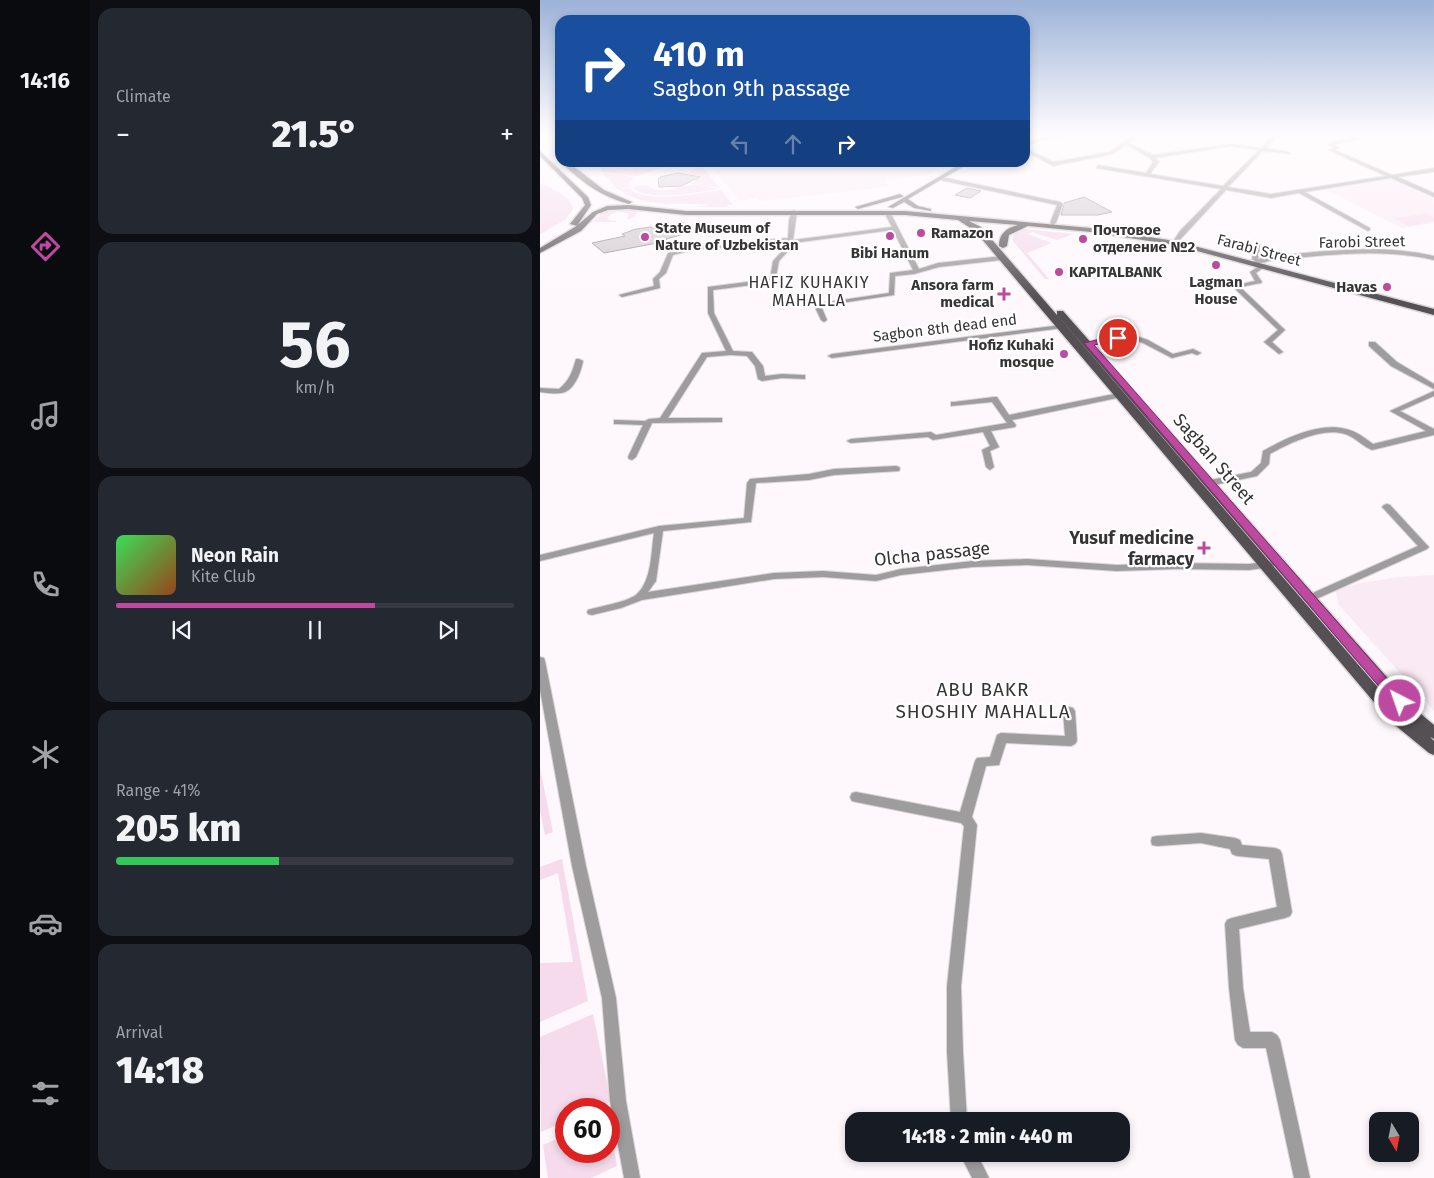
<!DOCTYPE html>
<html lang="en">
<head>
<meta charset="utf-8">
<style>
  body { margin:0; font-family:"Fira Sans",sans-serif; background:#242831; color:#f1f3f6; height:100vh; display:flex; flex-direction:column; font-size:19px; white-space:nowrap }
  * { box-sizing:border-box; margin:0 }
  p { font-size:16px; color:#9ea1a6 }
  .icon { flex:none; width:28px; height:28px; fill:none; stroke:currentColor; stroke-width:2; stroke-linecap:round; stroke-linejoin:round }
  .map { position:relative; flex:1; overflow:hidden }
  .sheet { display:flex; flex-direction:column; gap:8px; padding:8px; background:#0d0f14; width:450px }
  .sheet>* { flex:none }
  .guide { position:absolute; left:15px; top:15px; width:475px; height:152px; border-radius:15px; box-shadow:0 2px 8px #0003; background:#1a4fa0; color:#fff; overflow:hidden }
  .needle { width:32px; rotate:170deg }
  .controls { position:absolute; left:829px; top:1112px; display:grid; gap:10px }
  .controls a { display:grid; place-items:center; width:50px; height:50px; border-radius:10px; background:#171b24; box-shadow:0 2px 8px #0003; font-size:25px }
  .speed { position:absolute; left:15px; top:1098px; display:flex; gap:10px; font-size:25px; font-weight:700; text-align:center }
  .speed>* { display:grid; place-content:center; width:65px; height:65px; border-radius:50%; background:#171b24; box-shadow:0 2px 8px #0003; line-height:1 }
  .speed .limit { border:8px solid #d22; background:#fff; color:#111 }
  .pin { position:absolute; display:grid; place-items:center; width:42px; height:42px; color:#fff; margin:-21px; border:2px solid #fff; border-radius:50%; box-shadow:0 1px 5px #0007 }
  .me { position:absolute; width:55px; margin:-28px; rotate:319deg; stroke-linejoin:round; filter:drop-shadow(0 0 4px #0008) }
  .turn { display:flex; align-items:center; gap:18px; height:105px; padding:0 15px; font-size:22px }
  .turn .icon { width:65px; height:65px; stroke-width:2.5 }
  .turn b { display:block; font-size:35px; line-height:42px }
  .lanes { display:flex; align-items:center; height:48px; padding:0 15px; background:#0003; justify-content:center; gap:25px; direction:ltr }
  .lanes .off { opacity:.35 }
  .big { font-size:38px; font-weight:800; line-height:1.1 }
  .sheet .widget { flex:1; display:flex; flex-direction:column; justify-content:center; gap:8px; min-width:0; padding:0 18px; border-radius:15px; background:#242831 }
  .sheet .dial { align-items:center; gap:0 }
  .dial b { font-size:65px; line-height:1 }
  .song { display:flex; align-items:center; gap:15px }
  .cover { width:60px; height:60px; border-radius:8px; background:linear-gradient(135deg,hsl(130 70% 55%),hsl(20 70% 35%)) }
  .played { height:5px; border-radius:2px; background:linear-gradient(90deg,#bd49a1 65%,#363941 65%) }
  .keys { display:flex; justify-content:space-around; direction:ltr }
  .heat { display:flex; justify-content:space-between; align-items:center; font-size:28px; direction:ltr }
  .charge { height:8px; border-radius:4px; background:linear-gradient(90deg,#34c759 41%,#363941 0) }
  .trip { position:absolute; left:305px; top:1112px; width:285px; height:50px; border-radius:15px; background:#171b24; box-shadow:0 2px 8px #0003; font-weight:800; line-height:50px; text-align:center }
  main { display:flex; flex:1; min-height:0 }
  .tab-bar { display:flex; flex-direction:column; width:90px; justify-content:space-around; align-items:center; background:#090b0e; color:#9ea1a6 }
  .tab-bar .icon { width:35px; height:35px }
  .tab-bar .current { color:#bd49a1 }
  .tab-bar b { font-size:22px; color:#f1f3f6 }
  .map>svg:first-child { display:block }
  .built { fill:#faeaf4 }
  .green { fill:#f5dbec }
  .building { fill:#d3cbd0; stroke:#9a9397 }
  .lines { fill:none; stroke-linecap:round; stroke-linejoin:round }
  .minor-casing { stroke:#dad5d8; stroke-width:2 }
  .secondary-casing { stroke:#dad5d8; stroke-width:2 }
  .primary-casing { stroke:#dad5d8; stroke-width:3 }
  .minor { fill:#9f9c9e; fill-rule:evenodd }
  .secondary { fill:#736f72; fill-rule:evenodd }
  .primary { fill:#555053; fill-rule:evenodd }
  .route { fill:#bd49a1; stroke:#7b2f69 }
  .poi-dot { fill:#bd49a1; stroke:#fff; stroke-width:2 }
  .labels { text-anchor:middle; stroke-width:4.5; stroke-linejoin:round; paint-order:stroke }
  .far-poi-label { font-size:15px; font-weight:bold; fill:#373436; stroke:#fff; text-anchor:start }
  .far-street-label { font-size:15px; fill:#373436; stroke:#fff }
  .far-neighbourhood-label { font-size:16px; letter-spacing:1px; fill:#373436; stroke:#fff }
  .street-label { font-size:18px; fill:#373436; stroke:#fff }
  .poi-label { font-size:18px; font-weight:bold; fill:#373436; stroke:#fff; text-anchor:end }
  .neighbourhood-label { font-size:19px; letter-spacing:1px; fill:#373436; stroke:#fff }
</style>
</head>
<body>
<main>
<nav class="tab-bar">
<b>14:16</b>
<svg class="icon current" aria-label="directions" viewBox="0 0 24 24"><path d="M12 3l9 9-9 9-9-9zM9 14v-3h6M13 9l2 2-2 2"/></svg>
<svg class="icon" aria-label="music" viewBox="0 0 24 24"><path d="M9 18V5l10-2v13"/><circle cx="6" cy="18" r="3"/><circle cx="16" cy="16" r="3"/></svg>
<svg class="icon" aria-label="phone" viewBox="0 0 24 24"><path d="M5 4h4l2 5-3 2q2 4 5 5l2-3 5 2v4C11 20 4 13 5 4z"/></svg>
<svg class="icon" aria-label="climate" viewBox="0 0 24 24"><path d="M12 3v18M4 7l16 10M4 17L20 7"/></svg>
<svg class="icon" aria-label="car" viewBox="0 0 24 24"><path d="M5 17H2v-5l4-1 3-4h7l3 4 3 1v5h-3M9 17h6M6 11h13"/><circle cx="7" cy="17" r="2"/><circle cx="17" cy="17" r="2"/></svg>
<svg class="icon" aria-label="filters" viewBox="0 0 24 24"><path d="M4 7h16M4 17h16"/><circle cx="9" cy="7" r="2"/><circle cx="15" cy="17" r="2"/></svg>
</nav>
<section class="sheet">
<div class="widget"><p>Climate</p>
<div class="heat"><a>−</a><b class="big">21.5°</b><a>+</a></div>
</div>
<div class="widget dial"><b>56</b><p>km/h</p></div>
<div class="widget">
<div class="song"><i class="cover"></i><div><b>Neon Rain</b><p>Kite Club</p></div></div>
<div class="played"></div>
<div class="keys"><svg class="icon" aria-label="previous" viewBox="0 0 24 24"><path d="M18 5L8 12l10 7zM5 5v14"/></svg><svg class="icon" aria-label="pause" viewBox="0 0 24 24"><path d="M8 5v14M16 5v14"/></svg><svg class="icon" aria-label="next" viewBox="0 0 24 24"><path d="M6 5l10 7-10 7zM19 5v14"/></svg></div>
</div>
<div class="widget"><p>Range · 41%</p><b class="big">205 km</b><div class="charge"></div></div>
<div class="widget"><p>Arrival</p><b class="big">14:18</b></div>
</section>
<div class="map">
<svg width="894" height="1178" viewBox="0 0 894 1178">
  <rect width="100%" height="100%" fill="#fef8fc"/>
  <!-- built -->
  <path class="built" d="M 183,162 L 409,162 L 409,163 L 389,174 L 345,181 L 348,184 L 347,187 L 219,201 L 217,198 L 199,201 L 174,170 L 187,167 Z
    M 852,179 L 894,199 L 894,223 L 862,228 L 785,189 Z
    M 894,575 L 894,711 L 799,605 L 795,590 L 820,583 L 859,577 Z"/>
  <!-- green -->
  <path class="green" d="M 65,162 L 117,163 L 122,168 L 96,176 L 62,172 L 59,163 Z
    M 161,165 L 180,188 L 152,184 L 157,178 L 148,173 Z
    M 63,173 L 94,177 L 89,182 L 89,187 L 77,189 Z
    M 0,183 C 11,189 31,195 33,209 L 25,220 L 0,234 Z
    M 107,185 C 119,196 136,187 150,185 C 158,184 170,188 178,189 C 157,192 108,203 92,187 Z
    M 88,188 C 106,205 158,193 181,190 L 193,205 L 188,205 L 187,207 L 154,207 L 171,205 C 141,202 104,209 78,189 Z
    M 82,209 L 99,211 L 94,217 L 87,220 L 89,214 C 82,211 73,212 67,217 L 69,220 L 79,222 L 53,222 L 63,212 Z
    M 886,213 L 894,217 L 894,221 L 869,226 L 854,219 Z
    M 486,229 L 534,234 L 517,240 L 492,232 L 487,234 L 512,243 L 487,253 L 509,279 L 505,279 L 472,240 L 474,233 Z
    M 0,768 L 13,832 L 5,835 L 0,811 Z
    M 22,859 L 48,1001 L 0,1022 L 0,963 L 33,962 L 18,873 L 0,880 L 0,867 Z
    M 53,1014 L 71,1101 L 53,1109 L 26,1109 L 26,1121 L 1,1132 L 0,1037 Z
    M 69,1121 L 77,1166 L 51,1178 L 8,1178 L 3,1145 L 26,1135 L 26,1151 L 69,1151 Z"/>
  <!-- building -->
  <path class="building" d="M 138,173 L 160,177 L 141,186 L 119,187 L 118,179 L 120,177 Z
    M 427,188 L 441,191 L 430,198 L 415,195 Z
    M 544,197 L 572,212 L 558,215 L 521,215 L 524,203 Z
    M 143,222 L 155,231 L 126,239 L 128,241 L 64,253 L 52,243 L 85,236 L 82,234 L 96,229 L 111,227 L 114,229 Z"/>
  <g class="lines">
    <defs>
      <path id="minor" d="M 525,134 L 538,134 L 498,141 L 485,146 L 485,143 L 497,139 Z
        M 595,134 L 601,134 L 589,143 L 613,155 L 691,144 L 721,148 L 734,134 L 739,134 L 726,148 L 749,152 L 751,154 L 723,151 L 688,187 L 731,194 L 846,176 L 788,150 L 793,148 L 789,145 L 789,143 L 812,138 L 806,134 L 812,134 L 818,137 L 818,139 L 795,144 L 799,148 L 795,150 L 852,175 L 894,168 L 894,172 L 858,177 L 894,193 L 894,197 L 851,178 L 765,192 L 830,228 L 830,230 L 828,231 L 759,193 L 731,198 L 686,190 L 635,245 L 632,243 L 640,231 L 681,189 L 556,168 L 558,165 L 606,173 L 613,162 L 610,158 L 586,145 L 573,154 L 513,166 L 485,151 L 485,148 L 514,162 L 569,152 ZM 691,146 L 719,150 L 683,186 L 610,174 L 619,162 L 615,158 Z
        M 402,177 L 520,202 L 523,204 L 516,223 L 513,225 L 510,223 L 517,205 L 400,180 L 399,179 Z
        M 254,210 L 257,212 L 253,240 L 352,227 L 346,216 L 347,211 L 351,211 L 352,216 L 379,269 L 398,263 L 462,256 L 465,258 L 462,260 L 399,267 L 374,274 L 355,276 L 354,295 L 281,306 L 287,320 L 284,322 L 281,320 L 274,305 L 275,304 L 349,293 L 350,273 L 373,270 L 353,230 L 253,243 L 250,249 L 239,261 L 235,282 L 173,290 L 174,313 L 193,351 L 212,352 L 223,366 L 225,376 L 242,374 L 262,375 L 265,375 L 265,379 L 242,378 L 222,381 L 218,379 L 215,366 L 207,356 L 190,355 L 167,357 L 128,418 L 182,418 L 182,422 L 112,423 L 96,457 L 92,460 L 89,459 L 88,457 L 103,425 L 77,424 L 74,424 L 74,420 L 105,421 L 109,419 L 120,418 L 162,353 L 186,351 L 168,313 L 168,287 L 230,279 L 233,261 L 246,247 L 247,242 L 153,250 L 133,255 L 126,273 L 119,279 L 120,288 L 82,297 L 79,295 L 114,286 L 113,279 L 120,272 L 128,253 L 153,246 L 248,238 L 249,220 L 252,211 Z
        M 717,243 L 720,245 L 718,259 C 732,255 749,255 764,253 C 807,249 851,246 894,256 L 894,260 C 852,250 809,253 766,257 C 749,258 732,259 716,265 L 713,263 L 715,261 L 712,259 L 714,245 Z
        M 722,264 L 727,265 L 716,273 L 722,282 L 721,283 L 700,287 L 745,330 L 732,342 L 743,352 L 739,354 L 724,342 L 738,330 L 692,286 L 715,281 L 710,272 Z
        M 521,325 L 523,326 L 523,328 L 292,358 L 288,356 L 292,354 Z
        M 590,334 L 608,340 L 633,354 L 653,349 L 661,353 L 657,355 L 652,353 L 632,358 L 603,343 L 590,338 L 548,345 L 544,343 L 569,336 Z
        M 829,342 L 835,342 L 857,362 L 894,384 L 894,389 L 851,366 L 829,346 Z
        M 36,359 L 39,359 L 43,361 C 41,372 34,392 21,393 C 14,394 7,393 0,392 L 0,388 L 19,389 C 30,380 32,372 36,359 Z
        M 894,391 L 894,396 L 860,411 L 894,429 L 894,435 L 832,450 C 822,446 815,437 805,434 C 783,427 749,443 730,454 L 729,464 L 717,476 L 670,486 L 666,483 L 670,480 L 711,472 L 721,463 L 723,451 C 746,438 779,422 806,429 C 816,431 825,438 833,444 L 886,431 L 850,411 Z
        M 579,393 L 583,395 L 582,397 L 472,420 L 476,425 L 475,427 L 451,431 L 459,447 L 450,451 L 454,467 L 450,470 L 446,467 L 442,450 L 450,446 L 443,432 L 393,440 L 388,437 L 311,443 L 307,441 L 311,439 L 391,432 L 396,435 L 467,423 L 452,402 L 411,406 L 411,402 L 414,402 L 454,397 L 457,397 L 469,415 Z
        M 356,466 L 359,467 L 360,469 L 359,471 L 294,475 L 269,480 L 216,483 L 211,522 L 123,531 L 116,581 L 108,592 L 234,573 L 283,571 L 336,575 L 361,569 L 433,561 L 487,559 L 577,565 L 637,563 L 709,564 L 732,561 L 737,564 L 732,567 L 709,570 L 637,569 L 577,571 L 487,565 L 433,567 L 361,575 L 336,581 L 283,577 L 234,579 L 102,600 L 81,608 L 52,615 L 48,614 L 47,612 L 48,610 C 60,606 89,602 97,594 C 112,580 111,552 114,533 L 0,561 L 0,555 L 119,526 L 204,518 L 207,483 L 210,479 L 269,474 L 294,469 Z
        M 847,504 L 850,505 L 887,545 L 889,547 L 887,549 L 774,600 L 766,600 L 765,598 L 766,596 L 878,546 L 844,509 L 842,507 L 844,505 Z
        M 0,657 L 4,658 L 5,661 L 46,866 L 76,998 L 86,1101 L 100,1178 L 84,1178 L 70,1101 L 62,998 L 32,866 L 0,690 Z
        M 529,707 L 533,708 L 535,711 L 537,741 L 535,744 L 531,746 L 466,743 L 459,765 L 446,766 L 432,817 L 437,825 L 421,986 L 423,1052 L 427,1121 L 411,1121 L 407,1052 L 407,986 L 424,826 L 421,823 L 316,802 L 312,801 L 310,797 L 312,793 L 316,792 L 420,812 L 435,761 L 437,758 L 450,757 L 457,735 L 461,733 L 525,736 L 523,711 L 525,708 Z
        M 661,833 L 695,838 L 700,840 L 702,845 L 735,848 L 740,850 L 742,854 L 752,912 L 750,916 L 745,918 L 699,929 L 703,988 L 710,1032 L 732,1032 L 737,1035 L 740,1040 L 770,1178 L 754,1178 L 726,1048 L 703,1048 L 698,1045 L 695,1040 L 689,988 L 685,924 L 687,920 L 692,918 L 737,907 L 729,859 L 697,856 L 692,854 L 690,849 L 661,843 L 617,846 L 612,845 L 611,841 L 612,837 L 617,836 Z
        M 420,1154 L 437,1154 L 449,1178 L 432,1178 Z"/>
      <path id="secondary" d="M 424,162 L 431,162 L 368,199 L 378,206 L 391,209 L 391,211 L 374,208 L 364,202 L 353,208 L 348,207 Z
        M 360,194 L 363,196 L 362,197 L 318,209 L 315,207 Z"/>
      <path id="primary" d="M 0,151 L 48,197 L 51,205 L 37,226 L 30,224 L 45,205 L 42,198 L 0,156 Z
        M 21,162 L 28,162 L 64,190 L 92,202 L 89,204 C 62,197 41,182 21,162 Z
        M 89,205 L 146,211 L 365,211 L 551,228 L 635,241 L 894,309 L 894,315 L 635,245 L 551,232 L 488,226 L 469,235 L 467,246 L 463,248 L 459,246 C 459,234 466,228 478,225 L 429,221 L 441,227 L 860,713 L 874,725 L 865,717 L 517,315 L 517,311 L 523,311 L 875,709 L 894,725 L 894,739 L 890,737 L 894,741 L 894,755 L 889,753 L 850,721 L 435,231 L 418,220 L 365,215 L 146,215 L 89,209 L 68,210 L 57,214 L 41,231 L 0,253 L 0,248 L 35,227 L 53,212 L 67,206 Z"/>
    </defs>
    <!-- minor casing -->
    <use href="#minor" class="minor-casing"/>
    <!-- secondary casing -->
    <use href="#secondary" class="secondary-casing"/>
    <!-- primary casing -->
    <use href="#primary" class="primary-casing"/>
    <!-- minor -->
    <use href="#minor" class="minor"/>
    <!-- secondary -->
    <use href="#secondary" class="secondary"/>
    <!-- primary -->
    <use href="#primary" class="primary"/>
  </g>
  <!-- sky -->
  <linearGradient id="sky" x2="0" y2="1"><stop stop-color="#9cb2d8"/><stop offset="0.45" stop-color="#fffcfe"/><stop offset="1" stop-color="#fffcfe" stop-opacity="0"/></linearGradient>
  <rect width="894" height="299" fill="url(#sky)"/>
  <!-- route -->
  <path class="route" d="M 578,335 L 582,338 L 581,340 L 554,345 L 864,698 L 866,701 L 864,705 L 855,705 L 544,343 Z"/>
  <!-- markers -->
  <g class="poi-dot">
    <circle cx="381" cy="233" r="5"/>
    <circle cx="350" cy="236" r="5"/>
    <circle cx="105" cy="237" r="5"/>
    <circle cx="543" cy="239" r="5"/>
    <circle cx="676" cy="265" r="5"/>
    <circle cx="519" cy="272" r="5"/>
    <circle cx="847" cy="287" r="5"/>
    <path d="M461.5 286.5h5v5h5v5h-5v5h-5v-5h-5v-5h5z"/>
    <circle cx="524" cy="354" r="5"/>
    <path d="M661.5 540.5h5v5h5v5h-5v5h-5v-5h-5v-5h5z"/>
  </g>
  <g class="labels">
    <!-- far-poi labels -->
    <g class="far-poi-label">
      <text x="115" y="233">State Museum of<tspan x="115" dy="17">Nature of Uzbekistan</tspan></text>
      <text x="553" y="235">Почтовое<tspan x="553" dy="17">отделение №2</tspan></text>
      <text x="391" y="238">Ramazon</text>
      <text x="350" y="258" text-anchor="middle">Bibi Hanum</text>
      <text x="529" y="277">KAPITALBANK</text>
      <text x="676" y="287" text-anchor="middle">Lagman<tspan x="676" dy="17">House</tspan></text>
      <text x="454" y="290" text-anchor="end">Ansora farm<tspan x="454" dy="17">medical</tspan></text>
      <text x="837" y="292" text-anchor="end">Havas</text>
      <text x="514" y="350" text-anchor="end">Hofiz Kuhaki<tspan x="514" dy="17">mosque</tspan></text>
    </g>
    <!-- far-street labels -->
    <g class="far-street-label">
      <text transform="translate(822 242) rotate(-1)" y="5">Farobi Street</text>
      <text transform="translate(719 250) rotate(15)" y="5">Farabi Street</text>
      <text transform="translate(405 328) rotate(-7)" y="5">Sagbon 8th dead end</text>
    </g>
    <!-- far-neighbourhood labels -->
    <g class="far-neighbourhood-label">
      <text x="269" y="288">HAFIZ KUHAKIY<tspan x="269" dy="18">MAHALLA</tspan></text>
    </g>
    <!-- street labels -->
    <g class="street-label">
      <text transform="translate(674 459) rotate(49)" y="6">Sagban Street</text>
      <text transform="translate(392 554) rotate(-6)" y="6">Olcha passage</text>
    </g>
    <!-- poi labels -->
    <g class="poi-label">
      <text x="654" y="544">Yusuf medicine<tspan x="654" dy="21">farmacy</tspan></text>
    </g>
    <!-- neighbourhood labels -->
    <g class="neighbourhood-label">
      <text x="443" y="696">ABU BAKR<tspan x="443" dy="22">SHOSHIY MAHALLA</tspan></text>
    </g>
  </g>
</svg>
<div class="controls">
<a><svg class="needle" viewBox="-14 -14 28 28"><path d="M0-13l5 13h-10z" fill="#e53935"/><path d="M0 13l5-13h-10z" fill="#9ea1a6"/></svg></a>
</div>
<div class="speed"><div class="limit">60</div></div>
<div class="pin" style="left:578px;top:338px;background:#d93025"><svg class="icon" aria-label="arrive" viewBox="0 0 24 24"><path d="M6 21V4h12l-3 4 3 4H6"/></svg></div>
<svg class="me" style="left:860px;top:701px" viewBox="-20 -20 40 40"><circle r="17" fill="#bd49a1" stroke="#fff" stroke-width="3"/><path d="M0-11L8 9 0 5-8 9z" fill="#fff"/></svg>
<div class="trip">14:18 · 2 min · 440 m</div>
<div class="guide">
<div class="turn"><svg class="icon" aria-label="right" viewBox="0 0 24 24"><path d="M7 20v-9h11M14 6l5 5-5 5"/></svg><div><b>410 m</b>Sagbon 9th passage</div></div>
<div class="lanes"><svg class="icon off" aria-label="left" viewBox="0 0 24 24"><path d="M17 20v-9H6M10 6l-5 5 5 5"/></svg><svg class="icon off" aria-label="ahead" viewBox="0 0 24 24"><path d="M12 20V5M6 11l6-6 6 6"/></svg><svg class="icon" aria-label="right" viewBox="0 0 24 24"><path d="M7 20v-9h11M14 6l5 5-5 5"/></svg></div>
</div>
</div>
</main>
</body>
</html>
